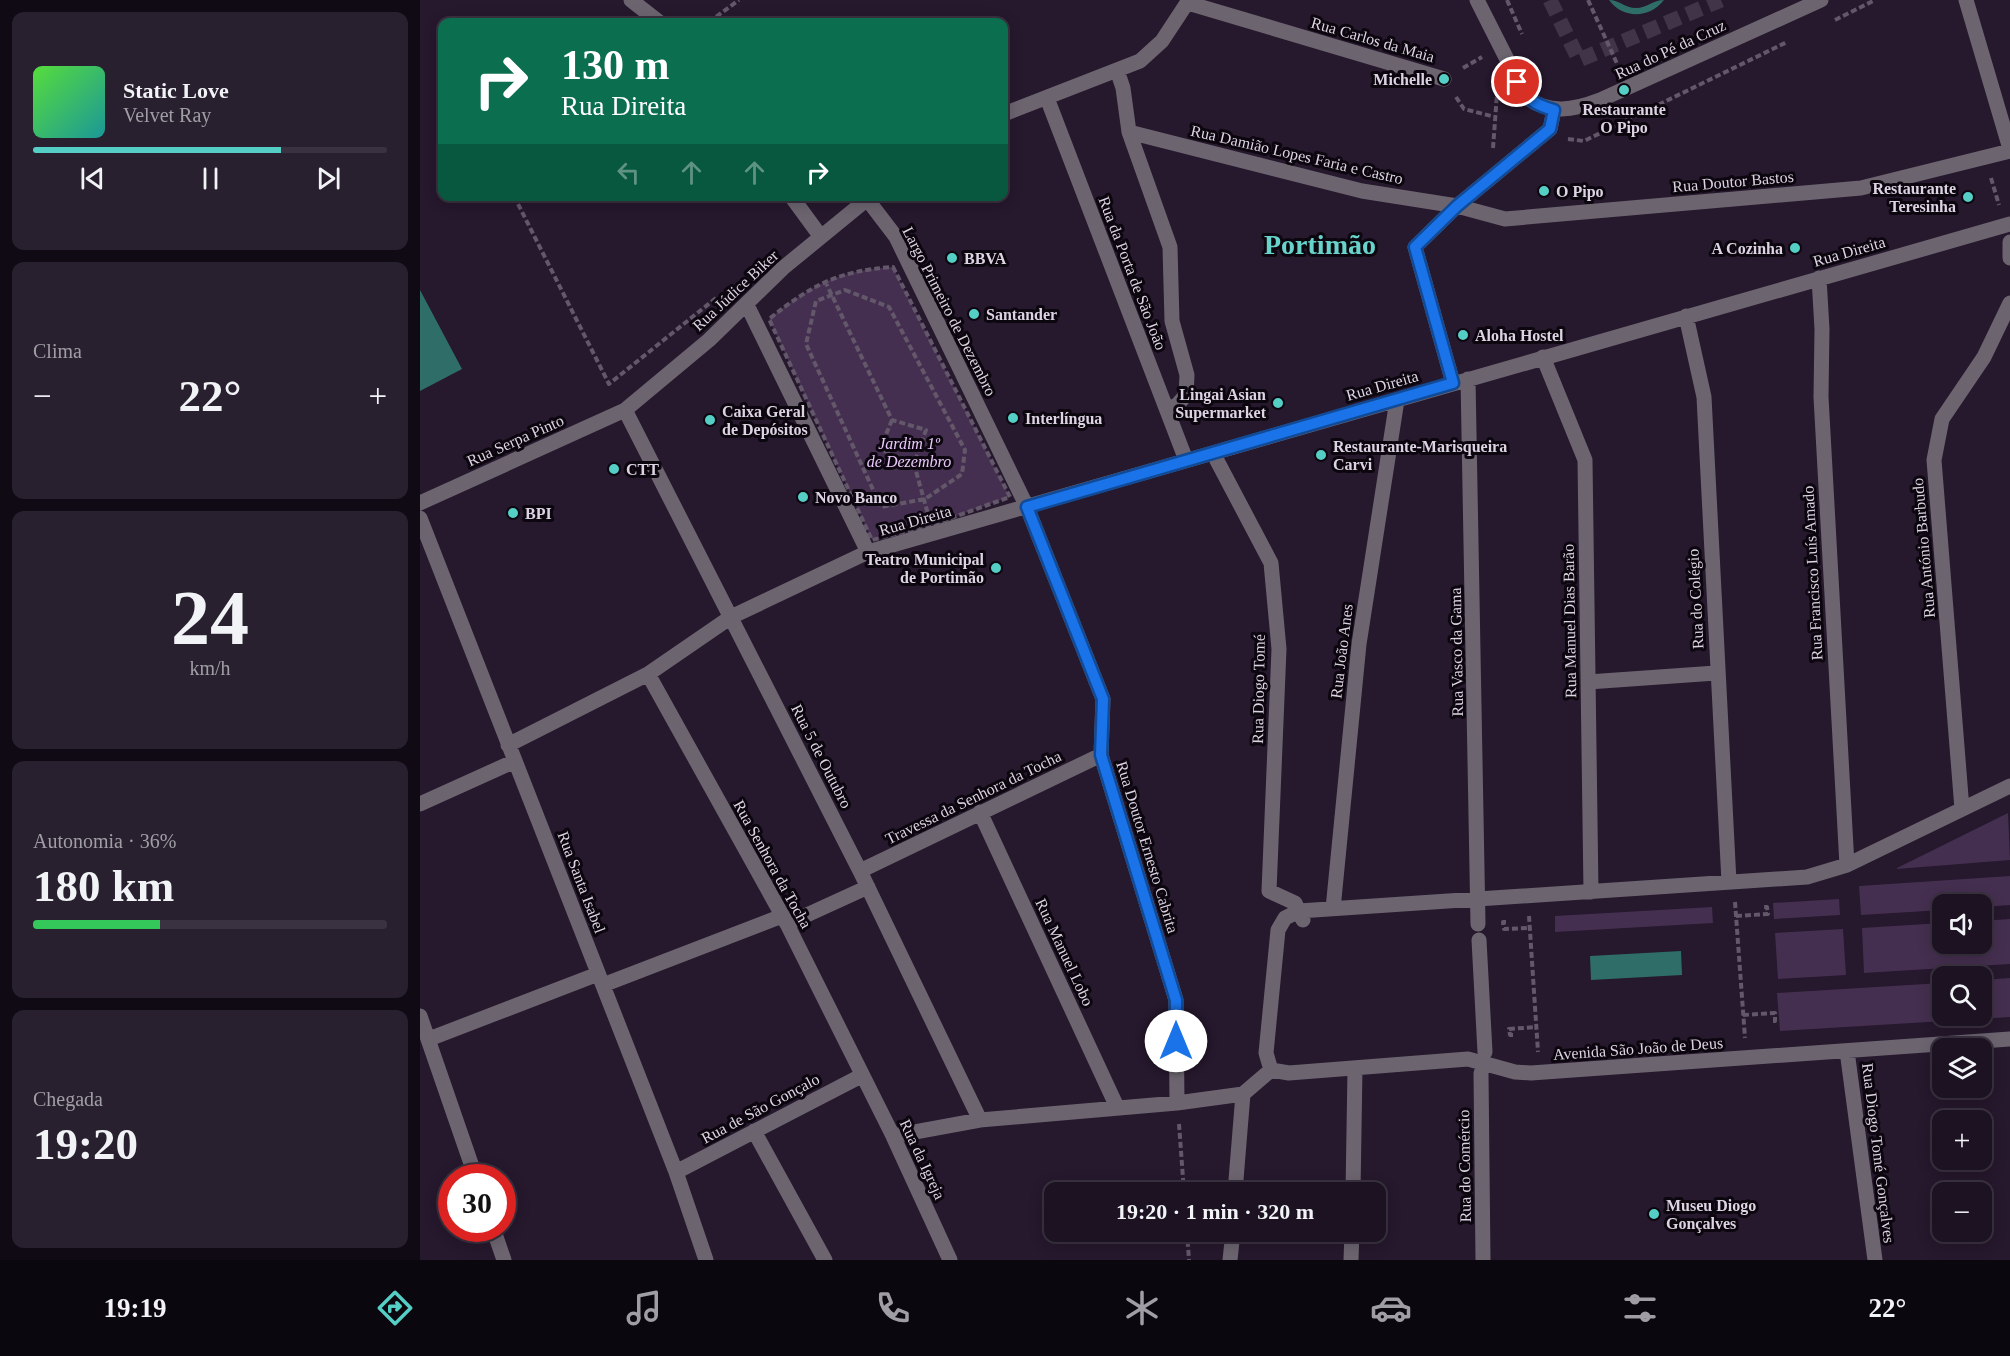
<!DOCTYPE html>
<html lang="pt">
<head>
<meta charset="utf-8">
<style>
  body { margin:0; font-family:Georgia,serif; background:#29202f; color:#f1f3f6; height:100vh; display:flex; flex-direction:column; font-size:22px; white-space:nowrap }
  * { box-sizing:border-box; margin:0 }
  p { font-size:20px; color:#a09ea5 }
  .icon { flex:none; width:33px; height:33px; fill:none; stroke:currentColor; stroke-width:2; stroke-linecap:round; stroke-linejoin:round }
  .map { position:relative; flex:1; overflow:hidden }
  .panel { display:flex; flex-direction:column; gap:12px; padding:12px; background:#0f0a13; width:420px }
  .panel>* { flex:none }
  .hud { position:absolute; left:18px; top:18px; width:570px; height:183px; border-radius:12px; box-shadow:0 3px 15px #0003,0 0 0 2px #3a3240; background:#0b6e4f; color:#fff; overflow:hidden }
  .fabs { position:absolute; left:1512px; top:894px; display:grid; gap:12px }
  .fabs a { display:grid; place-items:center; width:60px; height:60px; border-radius:12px; background:#1c1222; box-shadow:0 3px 15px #0003,0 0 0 2px #3a3240; font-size:30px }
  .speed { position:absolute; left:18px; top:1164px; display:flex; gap:12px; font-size:30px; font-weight:700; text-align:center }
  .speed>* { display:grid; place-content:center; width:78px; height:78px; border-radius:50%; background:#1c1222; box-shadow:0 3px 15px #0003,0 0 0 2px #3a3240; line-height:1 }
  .speed .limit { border:9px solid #d22; background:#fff; color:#111 }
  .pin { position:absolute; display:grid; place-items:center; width:51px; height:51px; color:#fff; margin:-26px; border:3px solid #fff; border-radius:50%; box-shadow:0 2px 6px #0007 }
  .me { position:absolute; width:66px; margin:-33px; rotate:0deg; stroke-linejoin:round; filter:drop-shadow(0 0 4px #0008) }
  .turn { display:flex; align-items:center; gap:21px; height:126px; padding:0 24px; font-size:27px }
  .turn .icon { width:78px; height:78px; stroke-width:2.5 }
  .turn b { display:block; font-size:42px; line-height:51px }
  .lanes { display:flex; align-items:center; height:57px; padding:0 24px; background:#0003; justify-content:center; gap:30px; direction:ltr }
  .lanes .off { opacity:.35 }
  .big { font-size:45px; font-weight:600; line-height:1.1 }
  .panel .tile { flex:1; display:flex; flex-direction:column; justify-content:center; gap:9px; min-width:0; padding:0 21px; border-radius:12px; background:#29202f }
  .panel .dial { align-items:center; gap:0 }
  .dial b { font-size:78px; line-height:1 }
  .song { display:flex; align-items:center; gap:18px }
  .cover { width:72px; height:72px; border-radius:9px; background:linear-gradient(135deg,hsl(110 70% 55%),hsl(180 70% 35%)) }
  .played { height:6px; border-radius:3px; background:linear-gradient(90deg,#55cec5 70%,#3a3240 70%) }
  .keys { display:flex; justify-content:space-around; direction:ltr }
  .heat { display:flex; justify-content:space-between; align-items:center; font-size:33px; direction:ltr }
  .charge { height:9px; border-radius:4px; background:linear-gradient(90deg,#34c759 36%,#3a3240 0) }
  .trip { position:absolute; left:624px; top:1182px; width:342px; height:60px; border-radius:12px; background:#1c1222; box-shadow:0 3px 15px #0003,0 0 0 2px #3a3240; font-weight:600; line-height:60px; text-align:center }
  .dock { display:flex; height:96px; justify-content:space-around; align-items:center; background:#0b070e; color:#a09ea5 }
  .dock .icon { width:42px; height:42px }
  .dock .active { color:#55cec5 }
  .dock b { font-size:27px; color:#f1f3f6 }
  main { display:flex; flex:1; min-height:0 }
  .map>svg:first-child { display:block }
  .green { fill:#452f50 }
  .water { fill:#2f6d68 }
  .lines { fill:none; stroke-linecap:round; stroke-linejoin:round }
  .minor-tunnel { stroke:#413448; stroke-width:15; stroke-dasharray:15 8; stroke-linecap:butt }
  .path { stroke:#63576a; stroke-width:4; stroke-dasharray:6 3; stroke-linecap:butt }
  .minor { stroke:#6c6570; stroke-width:15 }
  .route-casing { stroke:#114b97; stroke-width:15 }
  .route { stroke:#1a73e8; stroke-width:10 }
  .poi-dot { fill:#55cec5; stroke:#0c060f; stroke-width:2 }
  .labels { text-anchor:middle; stroke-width:6; stroke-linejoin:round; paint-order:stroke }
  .street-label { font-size:16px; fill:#ddd4e3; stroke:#0c060f }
  .poi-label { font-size:16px; font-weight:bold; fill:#ddd4e3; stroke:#0c060f; text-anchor:start }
  .park-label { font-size:16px; font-style:italic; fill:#e9c9fb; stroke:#0c060f }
  .town-label { font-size:28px; font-weight:bold; fill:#68d3cb; stroke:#0c060f }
</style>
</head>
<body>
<main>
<section class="panel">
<div class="tile">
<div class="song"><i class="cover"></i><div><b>Static Love</b><p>Velvet Ray</p></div></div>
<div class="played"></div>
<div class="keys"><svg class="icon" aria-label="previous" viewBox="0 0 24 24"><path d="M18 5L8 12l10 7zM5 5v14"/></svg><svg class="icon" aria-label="pause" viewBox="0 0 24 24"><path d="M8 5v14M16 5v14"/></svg><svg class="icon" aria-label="next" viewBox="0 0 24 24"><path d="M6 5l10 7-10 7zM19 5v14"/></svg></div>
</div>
<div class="tile"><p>Clima</p>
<div class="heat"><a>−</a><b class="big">22°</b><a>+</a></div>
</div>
<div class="tile dial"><b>24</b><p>km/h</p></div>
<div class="tile"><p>Autonomia · 36%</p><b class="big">180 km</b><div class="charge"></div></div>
<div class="tile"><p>Chegada</p><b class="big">19:20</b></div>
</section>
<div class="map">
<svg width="1590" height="1260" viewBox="0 0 1590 1260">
  <rect width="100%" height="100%" fill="#26182d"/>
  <!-- green -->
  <path class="green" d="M 473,267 L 590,497 L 511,525 L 452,540 L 349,319 C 391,285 417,271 473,267 Z
    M 1588,813 L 1590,860 L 1477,869 L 1477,868 Z
    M 1590,876 L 1590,905 L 1562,907 L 1562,904 L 1522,904 L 1522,910 L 1441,915 L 1439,886 Z
    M 1419,899 L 1420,915 L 1354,919 L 1353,903 Z
    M 1292,907 L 1293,923 L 1135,932 L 1135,916 Z
    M 1590,919 L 1590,964 L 1444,973 L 1442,928 L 1522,923 L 1522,944 L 1562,944 L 1562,921 Z
    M 1423,929 L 1426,975 L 1358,979 L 1355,933 Z
    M 1590,978 L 1590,1017 L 1360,1031 L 1357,993 L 1522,983 L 1522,1016 L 1562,1016 L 1562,980 Z"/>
  <!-- water -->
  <path class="water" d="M 1189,0 C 1199,0 1205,8 1216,8 C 1227,8 1233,0 1244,0 C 1229,19 1203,19 1189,0 Z
    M 0,290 L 42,369 L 0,391 Z
    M 1261,951 L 1262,975 L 1171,980 L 1170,956 Z"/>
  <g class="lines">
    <!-- minor-tunnel -->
    <path class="minor-tunnel" d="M 1130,0 L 1159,60 L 1301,0"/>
    <!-- path -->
    <path class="path" d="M 1087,0 L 1102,34
      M 1168,0 L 1199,68
      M 1415,20 L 1455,0
      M 289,22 L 319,0
      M 1043,68 L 1062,57
      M 1036,97 L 1044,109 L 1075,117
      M 1148,139 L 1164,141 L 1367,42
      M 1073,148 L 1077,94
      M 1571,178 L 1579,205
      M 94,196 L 189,384 L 296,298
      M 473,267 L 590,497 L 511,525 L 452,540 L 349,319 C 392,285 417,271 473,267 Z
      M 405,281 L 472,420 L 506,430 L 494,464 L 508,514
      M 425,290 L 469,307 L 545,450 L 542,474 L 505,499 L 461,507 L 386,344 L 396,301 Z
      M 472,420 L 460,449 L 494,464
      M 1315,902 L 1325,1038
      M 1109,916 L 1118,1052
      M 1316,916 L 1348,914 L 1347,907 L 1344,907
      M 1086,922 L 1083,922 L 1084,929 L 1109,928
      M 1323,1015 L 1355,1013 L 1355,1021 L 1352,1021
      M 1093,1035 L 1090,1035 L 1089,1029 L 1116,1027
      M 759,1124 L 764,1192
      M 767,1232 L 769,1260"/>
    <!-- minor -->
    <path class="minor" d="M 211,0 L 239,22
      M 1057,0 L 1106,97 C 1129,115 1154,110 1180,100 L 1401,0
      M 1546,0 L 1590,149
      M 768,3 L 1024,79
      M 697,70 L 703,88 L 709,132 L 750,247 L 752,321 L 767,375 L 766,395 L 757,405 L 747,410
      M 627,98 L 766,460
      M 584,114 L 720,61 L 742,41 L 769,0
      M 709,132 L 942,191 L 1037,206 L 1085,219 L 1441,188 L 1590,151
      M 371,196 L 401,237
      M 447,199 L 476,237 L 607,507 L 683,699 L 681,755 L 756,1000 L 757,1103
      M 1590,242 L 1590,258
      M 1399,278 L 1402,329 L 1401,397 L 1427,865
      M 327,305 L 448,552
      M 1266,316 L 1284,397 L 1309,882
      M 1123,357 L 1165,460 L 1171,892
      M 1048,379 L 1058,924
      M 1033,383 L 995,247 L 1037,206 L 1130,129 L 1134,110
      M 205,410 L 440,871 L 560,1120
      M 793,453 L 851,563 L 859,649 L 849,891 L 875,903 L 883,920
      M 0,503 L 205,410 L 289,340 L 363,268 L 451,196
      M 0,518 L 256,1172 L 286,1260
      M 228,674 L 367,924 L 473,1136 L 530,1260
      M 1168,682 L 1296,673
      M 88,745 L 228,674 L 311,617 L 448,552 L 1590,224
      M 0,804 L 95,761
      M 1542,809 L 1514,460 L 1522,419 L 1564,357 L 1590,303
      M 560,812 L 697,1107
      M 440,871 L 681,755
      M 913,909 L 939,644 L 977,400
      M 367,924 L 448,887
      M 1059,940 L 1065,1052
      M 183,985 L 362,916
      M 0,1016 L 56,1178
      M 9,1039 L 178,974
      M 1427,1051 L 1455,1260
      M 851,1070 L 846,1053 L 858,930 L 865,918 L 879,911 L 1387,877 L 1427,865 L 1590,786
      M 851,1070 L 869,1073 L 1048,1059 L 1095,1072 L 1111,1073 L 1590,1039
      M 1061,1073 L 1063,1260
      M 334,1131 L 405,1260
      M 473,1136 L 560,1120 L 757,1103 L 823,1094
      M 256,1172 L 441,1076
      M 815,1192 L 823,1094 L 851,1070
      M 933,1192 L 935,1068
      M 73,1228 L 84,1260
      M 810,1260 L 813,1232
      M 931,1260 L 932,1232"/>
  </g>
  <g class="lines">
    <defs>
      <path id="route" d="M 756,1041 L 756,1000 L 681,755 L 683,699 L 607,507 L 1033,383 L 995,247 L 1037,206 L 1130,129 L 1134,110 C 1115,105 1107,99 1097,82"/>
    </defs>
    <!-- route casing -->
    <use href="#route" class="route-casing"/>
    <!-- route -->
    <use href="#route" class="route"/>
  </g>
  <!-- markers -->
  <g class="poi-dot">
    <circle cx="1024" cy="79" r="6"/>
    <circle cx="1204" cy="90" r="6"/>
    <circle cx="1124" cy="191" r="6"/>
    <circle cx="1548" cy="197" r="6"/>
    <circle cx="1375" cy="248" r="6"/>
    <circle cx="532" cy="258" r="6"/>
    <circle cx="554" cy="314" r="6"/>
    <circle cx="1043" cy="335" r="6"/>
    <circle cx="858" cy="403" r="6"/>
    <circle cx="593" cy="418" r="6"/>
    <circle cx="290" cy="420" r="6"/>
    <circle cx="901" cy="455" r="6"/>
    <circle cx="194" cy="469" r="6"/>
    <circle cx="383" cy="497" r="6"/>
    <circle cx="93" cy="513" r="6"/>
    <circle cx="576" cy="568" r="6"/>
    <circle cx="1234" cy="1214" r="6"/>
  </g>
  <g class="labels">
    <!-- street labels -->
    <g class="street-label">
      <text transform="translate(953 39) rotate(16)" y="6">Rua Carlos da Maia</text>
      <text transform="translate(1250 49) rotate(-25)" y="6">Rua do Pé da Cruz</text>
      <text transform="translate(877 154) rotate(13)" y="6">Rua Damião Lopes Faria e Castro</text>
      <text transform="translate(1313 181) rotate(-5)" y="6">Rua Doutor Bastos</text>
      <text transform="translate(1429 251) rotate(-16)" y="6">Rua Direita</text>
      <text transform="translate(713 273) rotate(69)" y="6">Rua da Porta de São João</text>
      <text transform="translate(315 290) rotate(-43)" y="6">Rua Júdice Biker</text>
      <text transform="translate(530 311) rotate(63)" y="6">Largo Primeiro de Dezembro</text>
      <text transform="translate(962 385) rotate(-16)" y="6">Rua Direita</text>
      <text transform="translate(95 440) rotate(-24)" y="6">Rua Serpa Pinto</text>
      <text transform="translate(495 520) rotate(-16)" y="6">Rua Direita</text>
      <text transform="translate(1503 548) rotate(-95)" y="6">Rua António Barbudo</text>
      <text transform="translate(1392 573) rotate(-93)" y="6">Rua Francisco Luís Amado</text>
      <text transform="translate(1275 599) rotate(-93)" y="6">Rua do Colégio</text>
      <text transform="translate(1149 621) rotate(-91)" y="6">Rua Manuel Dias Barão</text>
      <text transform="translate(921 651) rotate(-83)" y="6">Rua João Anes</text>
      <text transform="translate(1036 652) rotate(-91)" y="6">Rua Vasco da Gama</text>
      <text transform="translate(838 689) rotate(-89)" y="6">Rua Diogo Tomé</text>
      <text transform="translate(402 756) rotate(63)" y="6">Rua 5 de Outubro</text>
      <text transform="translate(553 797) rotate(-26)" y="6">Travessa da Senhora da Tocha</text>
      <text transform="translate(728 847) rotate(73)" y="6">Rua Doutor Ernesto Cabrita</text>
      <text transform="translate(353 864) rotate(61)" y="6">Rua Senhora da Tocha</text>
      <text transform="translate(162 882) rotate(69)" y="6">Rua Santa Isabel</text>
      <text transform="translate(645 952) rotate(65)" y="6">Rua Manuel Lobo</text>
      <text transform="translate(1218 1048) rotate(-4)" y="6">Avenida São João de Deus</text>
      <text transform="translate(340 1108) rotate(-28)" y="6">Rua de São Gonçalo</text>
      <text transform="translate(1459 1153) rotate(83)" y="6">Rua Diogo Tomé Gonçalves</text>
      <text transform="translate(503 1159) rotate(65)" y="6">Rua da Igreja</text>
      <text transform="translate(1044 1166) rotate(-91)" y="6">Rua do Comércio</text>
    </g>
    <!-- poi labels -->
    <g class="poi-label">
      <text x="1012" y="85" text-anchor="end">Michelle</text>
      <text x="1204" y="115" text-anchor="middle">Restaurante<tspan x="1204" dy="18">O Pipo</tspan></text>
      <text x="1536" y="194" text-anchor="end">Restaurante<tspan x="1536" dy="18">Teresinha</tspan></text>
      <text x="1136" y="197">O Pipo</text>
      <text x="1363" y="254" text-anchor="end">A Cozinha</text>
      <text x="544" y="264">BBVA</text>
      <text x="566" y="320">Santander</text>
      <text x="1055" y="341">Aloha Hostel</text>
      <text x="846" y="400" text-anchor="end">Lingai Asian<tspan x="846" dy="18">Supermarket</tspan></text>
      <text x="302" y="417">Caixa Geral<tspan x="302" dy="18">de Depósitos</tspan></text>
      <text x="605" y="424">Interlíngua</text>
      <text x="913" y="452">Restaurante-Marisqueira<tspan x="913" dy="18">Carvi</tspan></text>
      <text x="206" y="475">CTT</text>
      <text x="395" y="503">Novo Banco</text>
      <text x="105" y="519">BPI</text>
      <text x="564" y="565" text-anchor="end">Teatro Municipal<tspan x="564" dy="18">de Portimão</tspan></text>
      <text x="1246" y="1211">Museu Diogo<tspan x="1246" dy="18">Gonçalves</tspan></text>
    </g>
    <!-- park labels -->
    <g class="park-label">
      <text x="489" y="449">Jardim 1º<tspan x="489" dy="18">de Dezembro</tspan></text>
    </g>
    <!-- town labels -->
    <g class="town-label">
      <text x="900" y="254">Portimão</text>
    </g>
  </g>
</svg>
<div class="fabs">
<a><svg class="icon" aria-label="sound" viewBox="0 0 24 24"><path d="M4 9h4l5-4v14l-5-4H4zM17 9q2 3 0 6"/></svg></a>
<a><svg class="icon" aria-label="search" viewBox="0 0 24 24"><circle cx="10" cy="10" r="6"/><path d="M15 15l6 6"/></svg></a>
<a><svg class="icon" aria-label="layers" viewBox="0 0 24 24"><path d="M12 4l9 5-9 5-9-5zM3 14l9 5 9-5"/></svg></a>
<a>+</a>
<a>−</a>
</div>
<div class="speed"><div class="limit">30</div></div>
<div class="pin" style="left:1097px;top:82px;background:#d93025"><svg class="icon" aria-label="arrive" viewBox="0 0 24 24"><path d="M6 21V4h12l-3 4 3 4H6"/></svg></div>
<svg class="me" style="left:756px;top:1041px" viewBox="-20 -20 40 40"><circle r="19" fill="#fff"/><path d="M0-13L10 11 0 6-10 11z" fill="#1a73e8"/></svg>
<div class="trip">19:20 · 1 min · 320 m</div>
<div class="hud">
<div class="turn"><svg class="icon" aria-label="right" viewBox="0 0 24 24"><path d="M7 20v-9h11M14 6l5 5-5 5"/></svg><div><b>130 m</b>Rua Direita</div></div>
<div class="lanes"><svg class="icon off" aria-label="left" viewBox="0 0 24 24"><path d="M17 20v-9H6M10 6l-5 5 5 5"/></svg><svg class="icon off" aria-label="ahead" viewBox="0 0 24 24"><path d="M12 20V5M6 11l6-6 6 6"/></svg><svg class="icon off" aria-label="ahead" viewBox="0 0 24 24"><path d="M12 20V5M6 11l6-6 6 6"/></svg><svg class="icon" aria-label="right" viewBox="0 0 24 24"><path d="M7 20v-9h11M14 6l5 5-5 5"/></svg></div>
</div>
</div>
</main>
<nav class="dock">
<b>19:19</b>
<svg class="icon active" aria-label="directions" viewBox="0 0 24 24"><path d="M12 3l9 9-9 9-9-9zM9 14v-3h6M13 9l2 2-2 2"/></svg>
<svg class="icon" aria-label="music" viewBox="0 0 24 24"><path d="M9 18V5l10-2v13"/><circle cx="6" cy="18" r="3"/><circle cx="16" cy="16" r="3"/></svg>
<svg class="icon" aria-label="phone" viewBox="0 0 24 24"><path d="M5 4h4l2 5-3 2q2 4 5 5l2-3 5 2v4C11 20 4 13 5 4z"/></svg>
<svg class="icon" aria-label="climate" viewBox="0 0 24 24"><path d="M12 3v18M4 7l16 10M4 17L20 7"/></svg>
<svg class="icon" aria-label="car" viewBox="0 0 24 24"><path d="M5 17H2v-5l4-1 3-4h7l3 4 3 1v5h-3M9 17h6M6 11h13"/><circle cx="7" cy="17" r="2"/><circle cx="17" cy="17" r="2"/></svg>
<svg class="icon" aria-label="filters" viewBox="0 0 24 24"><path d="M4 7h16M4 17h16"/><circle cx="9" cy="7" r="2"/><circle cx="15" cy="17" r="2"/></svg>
<b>22°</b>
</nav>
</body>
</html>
